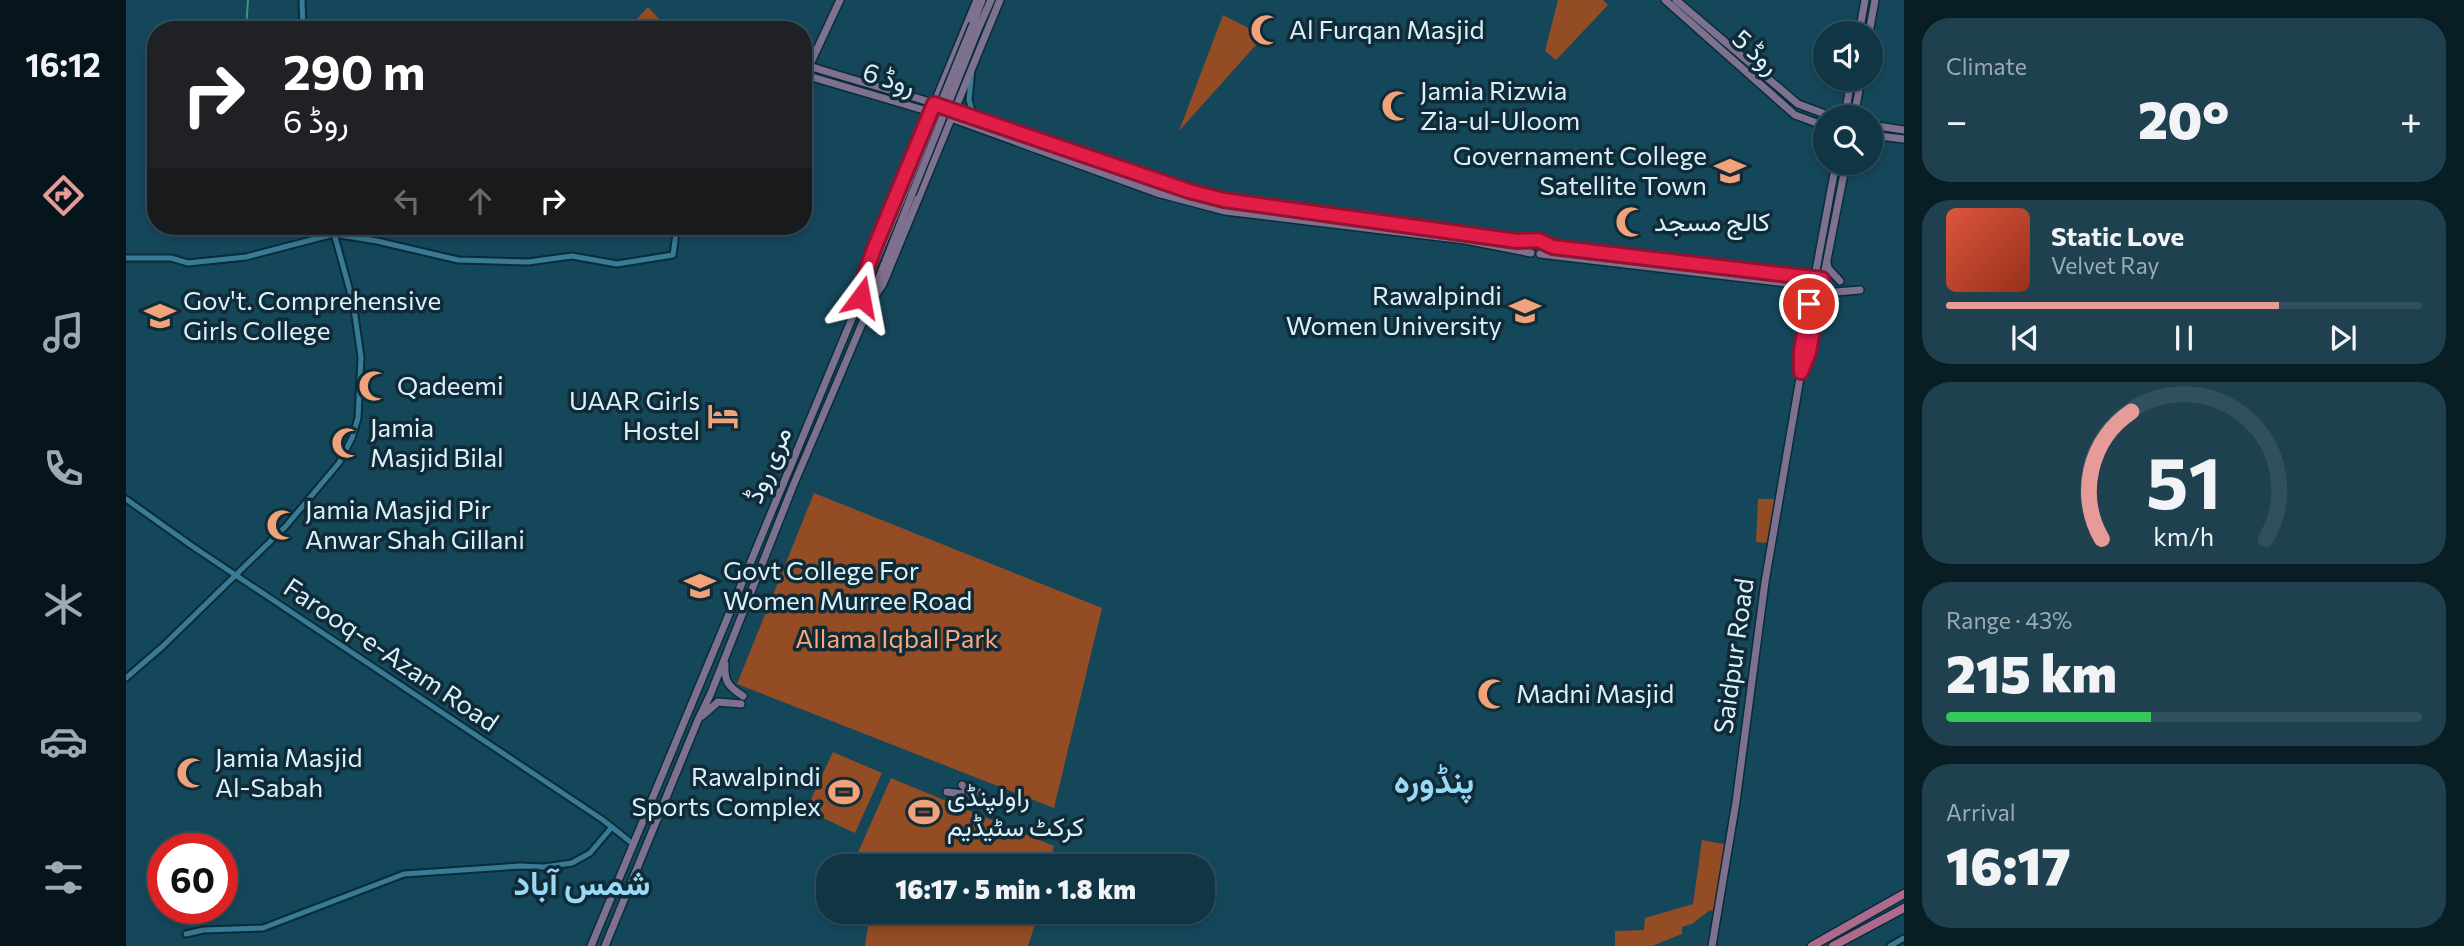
<!DOCTYPE html>
<html lang="en">
<head>
<meta charset="utf-8">
<style>
  body { margin:0; font-family:Commissioner,Vazirmatn,sans-serif; background:#1e404f; color:#f1f3f6; height:100vh; display:flex; flex-direction:column; font-size:26px; white-space:nowrap }
  * { box-sizing:border-box; margin:0 }
  p { font-size:23px; color:#9cabb2 }
  .icon { flex:none; width:38px; height:38px; fill:none; stroke:currentColor; stroke-width:2; stroke-linecap:round; stroke-linejoin:round }
  .map { position:relative; flex:1; overflow:hidden }
  .panel { display:flex; flex-direction:column; gap:18px; padding:18px; background:#091d25; width:560px }
  .panel>* { flex:none }
  .top-card { position:absolute; left:21px; top:21px; width:665px; height:214px; border-radius:28px; box-shadow:0 4px 10px #0003,0 0 0 2px #30505d; background:#202124; color:#fff; overflow:hidden }
  .controls { position:absolute; left:1687px; top:21px; display:grid; gap:14px }
  .controls a { display:grid; place-items:center; width:70px; height:70px; border-radius:50%; background:#103544; box-shadow:0 4px 10px #0003,0 0 0 2px #30505d; font-size:35px }
  .speed { position:absolute; left:21px; top:833px; display:flex; gap:14px; font-size:35px; font-weight:700; text-align:center }
  .speed>* { display:grid; place-content:center; width:91px; height:91px; border-radius:50%; background:#103544; box-shadow:0 4px 10px #0003,0 0 0 2px #30505d; line-height:1 }
  .speed .limit { border:10px solid #d22; background:#fff; color:#111 }
  .pin { position:absolute; display:grid; place-items:center; width:60px; height:60px; color:#fff; margin:-30px; border:4px solid #fff; border-radius:50%; box-shadow:0 2px 7px #0007 }
  .me { position:absolute; width:77px; margin:-38px; rotate:13deg; stroke-linejoin:round; filter:drop-shadow(0 0 5px #0008) }
  .turn { display:flex; align-items:center; gap:24px; height:147px; padding:0 21px; font-size:32px }
  .turn .icon { width:91px; height:91px; stroke-width:2.5 }
  .turn b { display:block; font-size:49px; line-height:60px }
  .lanes { display:flex; align-items:center; height:66px; padding:0 21px; background:#0003; justify-content:center; gap:35px; direction:ltr }
  .lanes .off { opacity:.35 }
  .big { font-size:52px; font-weight:800; line-height:1.1 }
  .panel .tile { flex:1; display:flex; flex-direction:column; justify-content:center; gap:10px; min-width:0; padding:0 24px; border-radius:28px; background:#1e404f }
  .panel .dial { align-items:center; gap:0 }
  .dial svg { height:182px; overflow:visible; fill:none; stroke:#30505d; stroke-width:7; stroke-linecap:round; text-anchor:middle }
  .dial text { fill:#f1f3f6; stroke:none }
  .song { display:flex; align-items:center; gap:21px }
  .cover { width:84px; height:84px; border-radius:10px; background:linear-gradient(135deg,hsl(10 70% 55%),hsl(10 70% 35%)) }
  .played { height:7px; border-radius:4px; background:linear-gradient(90deg,#e69b98 70%,#30505d 70%) }
  .keys { display:flex; justify-content:space-around; direction:ltr }
  .heat { display:flex; justify-content:space-between; align-items:center; font-size:38px; direction:ltr }
  .charge { height:10px; border-radius:5px; background:linear-gradient(90deg,#34c759 43%,#30505d 0) }
  .trip { position:absolute; left:690px; top:854px; width:399px; height:70px; border-radius:28px; background:#103544; box-shadow:0 4px 10px #0003,0 0 0 2px #30505d; font-weight:800; line-height:70px; text-align:center }
  main { display:flex; flex:1; min-height:0 }
  .dock { display:flex; flex-direction:column; width:126px; justify-content:space-around; align-items:center; background:#06151b; color:#9cabb2 }
  .dock .icon { width:49px; height:49px }
  .dock .current { color:#e69b98 }
  .dock b { font-size:32px; color:#f1f3f6 }
  .map>svg:first-child { display:block }
  .green { fill:#934c24 }
  .lines { fill:none; stroke-linecap:round; stroke-linejoin:round }
  .stream { stroke:#3d9577; stroke-width:2 }
  .minor-casing { stroke:#082c39; stroke-width:9 }
  .major-casing { stroke:#082c39; stroke-width:10 }
  .highway-casing { stroke:#082c39; stroke-width:11 }
  .minor { stroke:#397a94; stroke-width:5 }
  .major { stroke:#7e708f; stroke-width:7 }
  .highway { stroke:#ac6a8c; stroke-width:8 }
  .major-bridge-casing { stroke:#082c39; stroke-width:10; stroke-linecap:butt }
  .major-bridge { stroke:#7e708f; stroke-width:7 }
  .route-casing { stroke:#92132f; stroke-width:18 }
  .route { stroke:#e11d48; stroke-width:12 }
  .labels { text-anchor:middle; stroke-width:7; stroke-linejoin:round; paint-order:stroke }
  .poi-label { font-size:26px; fill:#d8f1fd; stroke:#102b36; text-anchor:start }
  .street-label { font-size:26px; fill:#d8f1fd; stroke:#102b36 }
  .park-label { font-size:26px; fill:#fba77c; stroke:#102b36 }
  .district-label { font-size:33px; font-weight:bold; fill:#98d9f7; stroke:#102b36 }
</style>
</head>
<body>
<main>
<nav class="dock">
<b>16:12</b>
<svg class="icon current" aria-label="directions" viewBox="0 0 24 24"><path d="M12 3l9 9-9 9-9-9zM9 14v-3h6M13 9l2 2-2 2"/></svg>
<svg class="icon" aria-label="music" viewBox="0 0 24 24"><path d="M9 18V5l10-2v13"/><circle cx="6" cy="18" r="3"/><circle cx="16" cy="16" r="3"/></svg>
<svg class="icon" aria-label="phone" viewBox="0 0 24 24"><path d="M5 4h4l2 5-3 2q2 4 5 5l2-3 5 2v4C11 20 4 13 5 4z"/></svg>
<svg class="icon" aria-label="climate" viewBox="0 0 24 24"><path d="M12 3v18M4 7l16 10M4 17L20 7"/></svg>
<svg class="icon" aria-label="car" viewBox="0 0 24 24"><path d="M5 17H2v-5l4-1 3-4h7l3 4 3 1v5h-3M9 17h6M6 11h13"/><circle cx="7" cy="17" r="2"/><circle cx="17" cy="17" r="2"/></svg>
<svg class="icon" aria-label="filters" viewBox="0 0 24 24"><path d="M4 7h16M4 17h16"/><circle cx="9" cy="7" r="2"/><circle cx="15" cy="17" r="2"/></svg>
</nav>
<div class="map">
<svg width="1778" height="946" viewBox="0 0 1778 946">
  <rect width="100%" height="100%" fill="#15475b"/>
  <!-- green -->
  <path class="green" d="M 1432,0 L 1477,0 L 1482,5 L 1430,60 L 1419,51 Z
    M 522,7 L 543,30 L 514,30 L 506,24 Z
    M 1097,15 L 1138,36 L 1053,131 Z
    M 688,493 L 976,608 L 928,808 L 611,684 Z
    M 1632,499 L 1650,499 L 1642,543 L 1630,542 Z
    M 707,752 L 756,773 L 729,833 L 680,810 Z
    M 765,778 L 928,846 L 924,866 L 726,866 Z
    M 1576,840 L 1603,845 L 1592,913 L 1584,910 L 1566,924 L 1556,927 L 1556,934 L 1526,946 L 1489,946 L 1489,931 L 1518,930 L 1519,918 L 1567,904 Z
    M 707,912 L 913,912 L 902,946 L 739,946 L 742,926 Z"/>
  <g class="lines">
    <!-- stream -->
    <path class="stream" d="M 120,30 L 122,0"/>
    <defs>
      <path id="minor" d="M 176,0 L 177,30
        M 846,69 L 843,100 L 848,117
        M 0,258 L 45,258 L 62,263 L 120,257 L 208,234 L 251,241 L 332,260 L 402,262 L 446,256 L 491,264 L 547,255 L 551,226
        M 0,499 L 66,546 L 477,820 L 507,844
        M 0,678 L 37,646 L 160,526 L 213,463 L 226,438 L 232,418 L 235,357 L 227,302 L 206,226
        M 60,934 L 77,930 L 137,928 L 278,874 L 394,866 L 418,867 L 446,863 L 464,853 L 486,827
        M 1764,946 L 1778,938"/>
      <path id="major" d="M 714,0 L 679,75 L 825,118 L 1031,193 L 1099,211 L 1339,240 L 1405,253
        M 1539,0 L 1669,115 L 1699,126
        M 1550,0 L 1672,104 L 1707,117
        M 847,24 L 856,0
        M 853,27 L 865,0
        M 1733,33 L 1739,0
        M 1743,33 L 1749,0
        M 683,66 C 732,82 782,94 831,111 C 919,142 1007,177 1098,200 L 1391,241 L 1407,241
        M 1719,117 L 1725,79
        M 1728,117 L 1735,79
        M 1745,125 L 1778,130
        M 1745,135 L 1778,139
        M 1414,241 L 1427,246 L 1696,279
        M 1414,254 L 1695,287
        M 1701,262 L 1702,268 L 1714,281
        M 737,286 L 748,249 L 851,0
        M 751,293 L 757,284 L 874,0
        M 1693,299 L 1698,293 L 1734,290
        M 1677,368 L 1683,352 L 1720,163
        M 599,664 C 598,682 603,687 617,696
        M 576,716 L 592,702 L 615,704
        M 821,792 L 838,794 L 841,789 L 836,785
        M 852,804 L 845,796 L 853,792
        M 465,946 L 779,191
        M 479,946 L 572,720 L 585,693 L 667,486 L 747,298 L 751,283 L 786,194
        M 1586,946 L 1610,802 L 1639,582 L 1675,372 L 1675,351 L 1710,163"/>
      <path id="highway" d="M 1686,946 L 1778,894
        M 1707,946 L 1778,908"/>
    </defs>
    <!-- minor casing -->
    <use href="#minor" class="minor-casing"/>
    <!-- major casing -->
    <use href="#major" class="major-casing"/>
    <!-- highway casing -->
    <use href="#highway" class="highway-casing"/>
    <!-- minor -->
    <use href="#minor" class="minor"/>
    <!-- major -->
    <use href="#major" class="major"/>
    <!-- highway -->
    <use href="#highway" class="highway"/>
    <defs>
      <path id="major-bridge" d="M 779,191 L 847,24
        M 786,194 L 853,27"/>
    </defs>
    <!-- major-bridge casing -->
    <use href="#major-bridge" class="major-bridge-casing"/>
    <!-- major-bridge -->
    <use href="#major-bridge" class="major-bridge"/>
  </g>
  <g class="lines">
    <defs>
      <path id="route" d="M 735,297 L 737,280 L 748,249 L 808,104 L 1063,191 L 1098,200 L 1391,241 L 1412,240 L 1427,247 L 1696,279 L 1683,352 L 1675,372 L 1675,351 L 1683,304"/>
    </defs>
    <!-- route casing -->
    <use href="#route" class="route-casing"/>
    <!-- route -->
    <use href="#route" class="route"/>
  </g>
  <!-- icons -->
  <defs>
    <symbol id="mosque-bare" viewBox="-9 -9 18 18"><path d="M3.5-4.9A6 6 0 1 0 3.5 4.9A5 5 0 1 1 3.5-4.9Z" fill="#f0a27a" stroke="#102b36" stroke-width="2.5" paint-order="stroke"/></symbol>
    <symbol id="university-bare" viewBox="-9 -9 18 18"><path d="M0-5L7-2L0 1L-7-2ZM-4 1L0 2.5L4 1V4Q0 6-4 4Z" fill="#f0a27a" stroke="#102b36" stroke-width="2.5" paint-order="stroke"/></symbol>
    <symbol id="hotel-bare" viewBox="-9 -9 18 18"><path d="M-6-4.5h1.5V1H6V5H4.5V3h-9V5H-6ZM-4 0a1.8 1.8 0 1 1 3.6 0ZM.5 0V-2.5h3Q6-2.5 6 0Z" fill="#f0a27a" stroke="#102b36" stroke-width="2.5" paint-order="stroke"/></symbol>
    <symbol id="stadium-bare" viewBox="-9 -9 18 18"><path d="M0-5a6.5 5 0 1 0 0 10a6.5 5 0 1 0 0-10ZM-3.5-1.8h7v3.6h-7Z" fill="#f0a27a" stroke="#102b36" stroke-width="2.5" paint-order="stroke"/></symbol>
  </defs>
  <g fill-rule="evenodd">
    <use href="#mosque-bare" x="1118" y="8" width="44" height="44"/>
    <use href="#mosque-bare" x="1249" y="84" width="44" height="44"/>
    <use href="#university-bare" x="1582" y="149" width="44" height="44"/>
    <use href="#mosque-bare" x="1483" y="200" width="44" height="44"/>
    <use href="#university-bare" x="1377" y="289" width="44" height="44"/>
    <use href="#university-bare" x="12" y="294" width="44" height="44"/>
    <use href="#mosque-bare" x="226" y="364" width="44" height="44"/>
    <use href="#hotel-bare" x="575" y="394" width="44" height="44"/>
    <use href="#mosque-bare" x="199" y="421" width="44" height="44"/>
    <use href="#mosque-bare" x="134" y="503" width="44" height="44"/>
    <use href="#university-bare" x="552" y="564" width="44" height="44"/>
    <use href="#mosque-bare" x="1345" y="672" width="44" height="44"/>
    <use href="#mosque-bare" x="44" y="751" width="44" height="44"/>
    <use href="#stadium-bare" x="696" y="770" width="44" height="44"/>
    <use href="#stadium-bare" x="776" y="790" width="44" height="44"/>
  </g>
  <g class="labels">
    <!-- poi labels -->
    <g class="poi-label">
      <text x="1163" y="39">Al Furqan Masjid</text>
      <text x="1294" y="100">Jamia Rizwia<tspan x="1294" dy="30">Zia-ul-Uloom</tspan></text>
      <text x="1581" y="165" text-anchor="end">Governament College<tspan x="1581" dy="30">Satellite Town</tspan></text>
      <text x="1528" y="231">کالج مسجد</text>
      <text x="1376" y="305" text-anchor="end">Rawalpindi<tspan x="1376" dy="30">Women University</tspan></text>
      <text x="57" y="310">Gov't. Comprehensive<tspan x="57" dy="30">Girls College</tspan></text>
      <text x="271" y="395">Qadeemi</text>
      <text x="574" y="410" text-anchor="end">UAAR Girls<tspan x="574" dy="30">Hostel</tspan></text>
      <text x="244" y="437">Jamia<tspan x="244" dy="30">Masjid Bilal</tspan></text>
      <text x="179" y="519">Jamia Masjid Pir<tspan x="179" dy="30">Anwar Shah Gillani</tspan></text>
      <text x="597" y="580">Govt College For<tspan x="597" dy="30">Women Murree Road</tspan></text>
      <text x="1390" y="703">Madni Masjid</text>
      <text x="89" y="767">Jamia Masjid<tspan x="89" dy="30">Al-Sabah</tspan></text>
      <text x="695" y="786" text-anchor="end">Rawalpindi<tspan x="695" dy="30">Sports Complex</tspan></text>
      <text x="821" y="806">راولپنڈی<tspan x="821" dy="30">کرکٹ سٹیڈیم</tspan></text>
    </g>
    <!-- street labels -->
    <g class="street-label">
      <text transform="translate(1630 52) rotate(42)" y="9">روڈ 5</text>
      <text transform="translate(763 79) rotate(17)" y="9">روڈ 6</text>
      <text transform="translate(642 465) rotate(-67)" y="9">مری روڈ</text>
      <text transform="translate(265 655) rotate(34)" y="9">Farooq-e-Azam Road</text>
      <text transform="translate(1608 656) rotate(-82)" y="9">Saidpur Road</text>
    </g>
    <!-- park labels -->
    <g class="park-label">
      <text x="771" y="648">Allama Iqbal Park</text>
    </g>
    <!-- district labels -->
    <g class="district-label">
      <text x="1308" y="793">پنڈورہ</text>
      <text x="456" y="895">شمس آباد</text>
    </g>
  </g>
</svg>
<div class="controls">
<a><svg class="icon" aria-label="sound" viewBox="0 0 24 24"><path d="M4 9h4l5-4v14l-5-4H4zM17 9q2 3 0 6"/></svg></a>
<a><svg class="icon" aria-label="search" viewBox="0 0 24 24"><circle cx="10" cy="10" r="6"/><path d="M15 15l6 6"/></svg></a>
</div>
<div class="speed"><div class="limit">60</div></div>
<div class="pin" style="left:1683px;top:304px;background:#d93025"><svg class="icon" aria-label="arrive" viewBox="0 0 24 24"><path d="M6 21V4h12l-3 4 3 4H6"/></svg></div>
<svg class="me" style="left:735px;top:297px" viewBox="-20 -20 40 40"><path d="M0-17L14 15 0 8-14 15z" fill="#e11d48" stroke="#fff" stroke-width="4"/></svg>
<div class="trip">16:17 · 5 min · 1.8 km</div>
<div class="top-card">
<div class="turn"><svg class="icon" aria-label="right" viewBox="0 0 24 24"><path d="M7 20v-9h11M14 6l5 5-5 5"/></svg><div><b>290 m</b>روڈ 6</div></div>
<div class="lanes"><svg class="icon off" aria-label="left" viewBox="0 0 24 24"><path d="M17 20v-9H6M10 6l-5 5 5 5"/></svg><svg class="icon off" aria-label="ahead" viewBox="0 0 24 24"><path d="M12 20V5M6 11l6-6 6 6"/></svg><svg class="icon" aria-label="right" viewBox="0 0 24 24"><path d="M7 20v-9h11M14 6l5 5-5 5"/></svg></div>
</div>
</div>
<section class="panel">
<div class="tile"><p>Climate</p>
<div class="heat"><a>−</a><b class="big">20°</b><a>+</a></div>
</div>
<div class="tile">
<div class="song"><i class="cover"></i><div><b>Static Love</b><p>Velvet Ray</p></div></div>
<div class="played"></div>
<div class="keys"><svg class="icon" aria-label="previous" viewBox="0 0 24 24"><path d="M18 5L8 12l10 7zM5 5v14"/></svg><svg class="icon" aria-label="pause" viewBox="0 0 24 24"><path d="M8 5v14M16 5v14"/></svg><svg class="icon" aria-label="next" viewBox="0 0 24 24"><path d="M6 5l10 7-10 7zM19 5v14"/></svg></div>
</div>
<div class="tile dial"><svg viewBox="0 0 100 80">
<path d="M14 69A42 42 0 1 1 86 69"/>
<path d="M14 69A42 42 0 0 1 27 13" stroke="#e69b98"/>
<text x="50" y="56" font-size="32" font-weight="700">51</text>
<text x="50" y="72" font-size="11">km/h</text>
</svg></div>
<div class="tile"><p>Range · 43%</p><b class="big">215 km</b><div class="charge"></div></div>
<div class="tile"><p>Arrival</p><b class="big">16:17</b></div>
</section>
</main>
</body>
</html>
